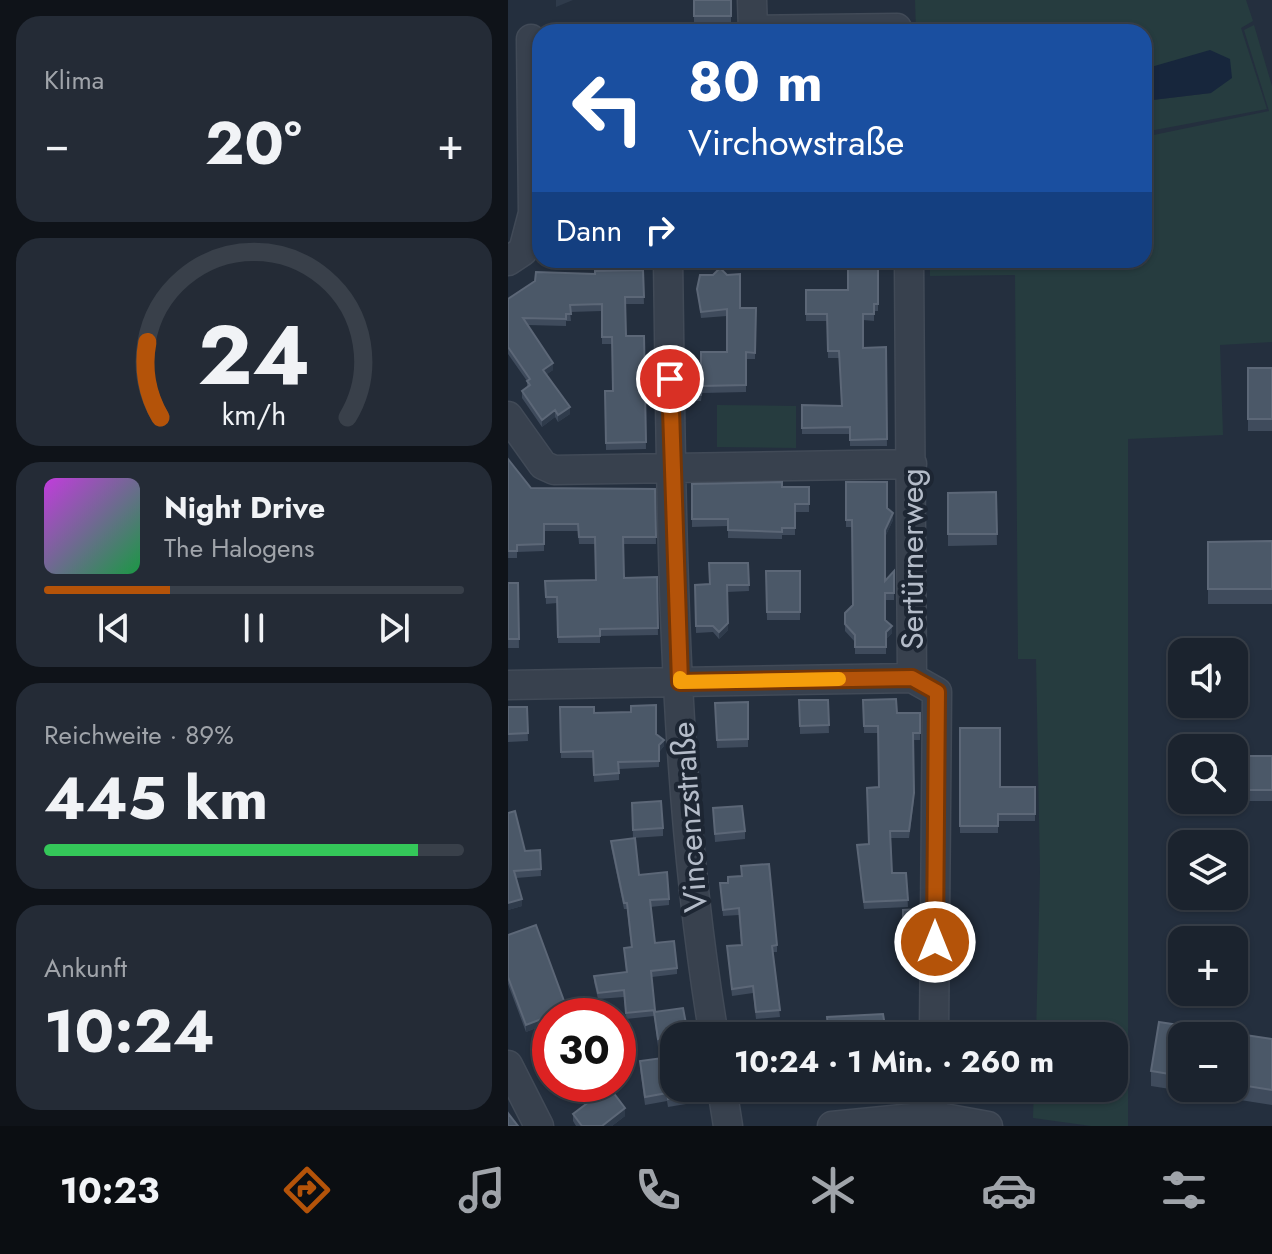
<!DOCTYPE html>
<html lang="de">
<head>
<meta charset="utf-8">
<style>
  body { margin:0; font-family:Jost,sans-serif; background:#242b36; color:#f1f3f6; height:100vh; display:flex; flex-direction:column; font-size:30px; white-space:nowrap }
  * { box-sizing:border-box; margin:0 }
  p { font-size:26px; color:#a0a4aa }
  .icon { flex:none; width:44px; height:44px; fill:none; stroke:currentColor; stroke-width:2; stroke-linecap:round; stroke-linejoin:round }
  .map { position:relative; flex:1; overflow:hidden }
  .drawer { display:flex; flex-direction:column; gap:16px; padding:16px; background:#0f1319; width:508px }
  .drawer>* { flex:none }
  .hud { position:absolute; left:24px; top:24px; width:620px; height:244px; border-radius:24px; box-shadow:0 2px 6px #0004,0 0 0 2px #39404a; background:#1a4fa0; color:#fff; overflow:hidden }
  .buttons { position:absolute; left:660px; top:638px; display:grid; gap:16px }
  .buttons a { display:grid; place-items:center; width:80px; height:80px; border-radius:16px; background:#1b232e; box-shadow:0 2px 6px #0004,0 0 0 2px #39404a; font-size:40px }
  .speed { position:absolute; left:24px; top:998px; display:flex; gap:16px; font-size:40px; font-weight:700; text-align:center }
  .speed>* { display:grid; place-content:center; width:104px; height:104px; border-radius:50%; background:#1b232e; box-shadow:0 2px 6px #0004,0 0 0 2px #39404a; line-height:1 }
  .speed .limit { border:12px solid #d22; background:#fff; color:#111 }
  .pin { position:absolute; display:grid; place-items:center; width:68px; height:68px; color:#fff; margin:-34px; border:4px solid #fff; border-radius:50%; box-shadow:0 2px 8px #0007 }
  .me { position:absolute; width:88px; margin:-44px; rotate:0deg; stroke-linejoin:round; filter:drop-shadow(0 0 6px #0008) }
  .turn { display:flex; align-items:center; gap:28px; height:168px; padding:0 24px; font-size:36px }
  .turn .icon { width:104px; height:104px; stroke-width:2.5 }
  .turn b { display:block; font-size:56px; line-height:68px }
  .then { display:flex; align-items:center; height:76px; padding:0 24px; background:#0003; gap:16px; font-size:30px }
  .big { font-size:60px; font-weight:700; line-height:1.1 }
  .drawer .card { flex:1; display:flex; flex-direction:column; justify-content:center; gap:12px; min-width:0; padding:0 28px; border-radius:24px; background:#242b36 }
  .drawer .dial { align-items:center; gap:0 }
  .dial svg { height:208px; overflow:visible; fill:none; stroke:#39404a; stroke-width:7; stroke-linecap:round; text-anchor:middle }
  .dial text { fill:#f1f3f6; stroke:none }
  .song { display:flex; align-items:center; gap:24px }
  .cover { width:96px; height:96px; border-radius:12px; background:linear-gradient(135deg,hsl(290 70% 55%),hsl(140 70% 35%)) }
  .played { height:8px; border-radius:4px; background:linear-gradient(90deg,#b45309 30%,#39404a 30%) }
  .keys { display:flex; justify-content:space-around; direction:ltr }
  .heat { display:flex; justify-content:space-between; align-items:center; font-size:44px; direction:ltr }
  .charge { height:12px; border-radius:6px; background:linear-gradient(90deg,#34c759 89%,#39404a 0) }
  .trip { position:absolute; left:152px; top:1022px; width:468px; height:80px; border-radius:24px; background:#1b232e; box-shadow:0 2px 6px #0004,0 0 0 2px #39404a; font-weight:700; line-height:80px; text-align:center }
  .dock { display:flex; height:128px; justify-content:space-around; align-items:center; background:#0b0e12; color:#a0a4aa }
  .dock .icon { width:56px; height:56px }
  .dock .selected { color:#b45309 }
  .dock b { font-size:36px; color:#f1f3f6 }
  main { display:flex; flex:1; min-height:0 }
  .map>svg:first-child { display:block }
  .green { fill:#263c3f }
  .water { fill:#17263c }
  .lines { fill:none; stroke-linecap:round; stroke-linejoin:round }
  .minor-casing { stroke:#414a57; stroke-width:31 }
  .minor { stroke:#38414e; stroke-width:28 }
  .wall { fill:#3f4b5c; fill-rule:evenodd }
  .shaded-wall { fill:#2f3b4b }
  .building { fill:#4b5868; stroke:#5c6777; stroke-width:2 }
  .route-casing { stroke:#753606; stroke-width:20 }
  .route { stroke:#b45309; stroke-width:14 }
  .slow { stroke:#f59e0b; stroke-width:14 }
  .labels { text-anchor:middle; stroke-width:8; stroke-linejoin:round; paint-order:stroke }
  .street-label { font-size:32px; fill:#b4bcc9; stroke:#1d2633 }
</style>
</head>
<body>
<main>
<section class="drawer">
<div class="card"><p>Klima</p>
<div class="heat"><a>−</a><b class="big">20°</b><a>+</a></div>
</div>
<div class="card dial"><svg viewBox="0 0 100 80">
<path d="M14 69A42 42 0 1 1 86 69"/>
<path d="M14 69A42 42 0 0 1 9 40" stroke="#b45309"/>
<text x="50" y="56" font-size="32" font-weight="700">24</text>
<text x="50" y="72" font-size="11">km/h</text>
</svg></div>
<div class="card">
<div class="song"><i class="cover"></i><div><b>Night Drive</b><p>The Halogens</p></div></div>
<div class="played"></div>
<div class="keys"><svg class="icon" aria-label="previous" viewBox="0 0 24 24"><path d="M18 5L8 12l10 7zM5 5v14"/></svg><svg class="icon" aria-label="pause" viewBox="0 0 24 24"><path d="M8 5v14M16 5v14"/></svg><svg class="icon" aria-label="next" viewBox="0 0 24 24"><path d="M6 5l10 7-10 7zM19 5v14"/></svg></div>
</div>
<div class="card"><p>Reichweite · 89%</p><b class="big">445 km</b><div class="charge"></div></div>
<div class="card"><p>Ankunft</p><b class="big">10:24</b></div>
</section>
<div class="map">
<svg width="764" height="1126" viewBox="0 0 764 1126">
  <rect width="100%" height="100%" fill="#242f3e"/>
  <!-- green -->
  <path class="green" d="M 407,0 L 738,0 L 745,21 L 733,28 L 759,109 L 636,132 L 636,101 L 703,93 L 649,67 L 636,69 L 636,32 L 408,32 Z
    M 746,25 L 764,86 L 764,342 L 712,345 L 715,435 L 620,439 L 620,1126 L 583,1126 L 525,1118 L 526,1088 L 606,1088 L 606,1036 L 528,1036 L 532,872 L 528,659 L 510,659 L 507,275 L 422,276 L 422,260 L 636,260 L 636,137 L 761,111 L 736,30 Z
    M 209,405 L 288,406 L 288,448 L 209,447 Z"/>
  <!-- water -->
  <path class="water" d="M 702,50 L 722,59 L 724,78 L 703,93 L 636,101 L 636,69 Z"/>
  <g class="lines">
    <defs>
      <path id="minor" d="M 244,0 L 245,32
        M 245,30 L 389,28
        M 160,260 C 164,518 163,781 206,1036
        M 401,260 L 404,678
        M 0,261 L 15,251 L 25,213 L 23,39
        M 0,416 L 35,465 L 46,470 L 404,464
        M 404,678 L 429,692 L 426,1036
        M 0,685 L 404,678
        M 0,1065 L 31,1126
        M 214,1088 L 220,1126
        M 425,1116 L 425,1088
        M 324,1126 L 425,1116 L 480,1126"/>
    </defs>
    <!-- minor casing -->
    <use href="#minor" class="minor-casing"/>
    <!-- minor -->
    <use href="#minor" class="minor"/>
  </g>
  <!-- wall -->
  <path class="wall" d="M 186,0 L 223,0 L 223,23 L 186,23 Z
    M 370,269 L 370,311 L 366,311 L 366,321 L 355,320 L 355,348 L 378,347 L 379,446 L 342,446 L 342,434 L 294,434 L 294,405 L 334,406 L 331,358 L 320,358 L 319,321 L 298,321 L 298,290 L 340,290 Z
    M 135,270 L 136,304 L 117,304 L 118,336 L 136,336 L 138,449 L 98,450 L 97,391 L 105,391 L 104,344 L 94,344 L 94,311 L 62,312 L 63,321 L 58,321 L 58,326 L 20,325 L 45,370 L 39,374 L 62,414 L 50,422 L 47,417 L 34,427 L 14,398 L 14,391 L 19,388 L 19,381 L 0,354 L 0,299 L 87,274 Z
    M 189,289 L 232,308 L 248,308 L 247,359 L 238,359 L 238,392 L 194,393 L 193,401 L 179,401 L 179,370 L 193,370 L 219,352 L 219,316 L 193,318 Z
    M 740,368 L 764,368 L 764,431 L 740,431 Z
    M 0,459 L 23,488 L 147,489 L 148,544 L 115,544 L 116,578 L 149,577 L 150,635 L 92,636 L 92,643 L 50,643 L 49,603 L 38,604 L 37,581 L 88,580 L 87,544 L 71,544 L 70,531 L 36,531 L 36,551 L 9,552 L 9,558 L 0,558 Z
    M 338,482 L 379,508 L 385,520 L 377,537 L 377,581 L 386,571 L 386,600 L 377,600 L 377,620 L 384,633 L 378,639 L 378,654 L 347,654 L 347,642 L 337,631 L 337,613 L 345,605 L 344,527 L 338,527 Z
    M 184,484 L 301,487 L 301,512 L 287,512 L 287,535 L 274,535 L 274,539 L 220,538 L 220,526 L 184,527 Z
    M 488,492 L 489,545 L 440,546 L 440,493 Z
    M 764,541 L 764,604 L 700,604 L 700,542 Z
    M 240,563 L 241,591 L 219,592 L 220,630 L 211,639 L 205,632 L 188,633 L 187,585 L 201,584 Z
    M 258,571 L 292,571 L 292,620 L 259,620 Z
    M 0,583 L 10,583 L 11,648 L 0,648 Z
    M 291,700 L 320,700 L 321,733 L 292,734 Z
    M 355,700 L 389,713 L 412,713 L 412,740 L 405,740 L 406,800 L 401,838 L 383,838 L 384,873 L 398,873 L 400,907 L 356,909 L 349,845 L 360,844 L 371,787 L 370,733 L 356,733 Z
    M 240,702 L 240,747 L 209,748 L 207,703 Z
    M 0,707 L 19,707 L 20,741 L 0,742 Z
    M 52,707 L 86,713 L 148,734 L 156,746 L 151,752 L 151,767 L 111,769 L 111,780 L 86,782 L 85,758 L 53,758 Z
    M 452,728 L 492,787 L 527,787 L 527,821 L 490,821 L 490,833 L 452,833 Z
    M 726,756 L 764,756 L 764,801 L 725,801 L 726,800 Z
    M 205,808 L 237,831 L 237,839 L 207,842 Z
    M 124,811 L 155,828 L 155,836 L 125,838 Z
    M 0,813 L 17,851 L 32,850 L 33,876 L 8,878 L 14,906 L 0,910 Z
    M 103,841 L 131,875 L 161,899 L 161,905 L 142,907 L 147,943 L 169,968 L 169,974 L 144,977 L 147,1012 L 175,1008 L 180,1036 L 166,1036 L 166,1044 L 150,1047 L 146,1016 L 118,1019 L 116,997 L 90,999 L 86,982 L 86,976 L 118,972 L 116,948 L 123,947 L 119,909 L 116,909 L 103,847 Z
    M 212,883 L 269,945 L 269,952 L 265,952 L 272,1017 L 248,1019 L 245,993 L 224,996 L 219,946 L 233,945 L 231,915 L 215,916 Z
    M 410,909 L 410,930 L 395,931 L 395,910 Z
    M 0,935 L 59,1016 L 42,1016 L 42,1037 L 36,1025 L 18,1032 L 0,984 Z
    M 651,1022 L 764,1039 L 764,1105 L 643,1086 L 643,1071 ZM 674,1036 L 726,1036 L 726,1088 L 674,1088 Z
    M 42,1053 L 42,1083 L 33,1066 L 33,1058 Z
    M 132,1061 L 157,1072 L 190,1094 L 190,1102 L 160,1107 L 159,1101 L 137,1105 L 132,1069 Z
    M 239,1088 L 278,1088 L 261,1091 L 262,1102 L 246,1104 L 244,1093 L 240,1094 Z
    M 363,1088 L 399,1088 L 364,1091 Z
    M 75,1090 L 98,1090 L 117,1116 L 104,1126 L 68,1126 L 65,1121 L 65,1114 L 79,1103 L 75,1097 Z"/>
  <!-- shaded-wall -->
  <path class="shaded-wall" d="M 48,0 L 65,0 L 48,7 Z
    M 45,363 L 45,370 L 35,377 L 35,370 Z
    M 62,407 L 62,414 L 50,422 L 50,415 Z
    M 47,410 L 47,417 L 34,427 L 34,420 Z
    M 385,513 L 385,520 L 377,537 L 377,530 Z
    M 220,623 L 220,630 L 211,639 L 211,632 Z
    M 384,626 L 384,633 L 378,639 L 378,632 Z
    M 156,740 L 156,746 L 151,752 L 151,745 Z
    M 14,899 L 14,906 L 0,910 L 0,903 Z
    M 36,1018 L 36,1025 L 18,1032 L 18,1025 Z
    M 45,1084 L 57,1084 L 45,1090 Z
    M 117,1108 L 117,1116 L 104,1126 L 94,1126 Z"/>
  <!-- building -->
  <path class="building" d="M 186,0 L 223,0 L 223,16 L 186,16 Z
    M 212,268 L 219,275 L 232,274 L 232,308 L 248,308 L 247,353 L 238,352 L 238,385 L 194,386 L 193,395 L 179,395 L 179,370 L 193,370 L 193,352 L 219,352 L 219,309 L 193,312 L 189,289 L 192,275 L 205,275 Z
    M 340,269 L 370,269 L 370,304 L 366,304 L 366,314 L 355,314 L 355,348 L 378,347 L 379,439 L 342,440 L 342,427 L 294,428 L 294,405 L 334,406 L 331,351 L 320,351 L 319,314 L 298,314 L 298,290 L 340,290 Z
    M 135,270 L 136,297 L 117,297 L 118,336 L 136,336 L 138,442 L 98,443 L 97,391 L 105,391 L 104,337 L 94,337 L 94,304 L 62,305 L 63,314 L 58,314 L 58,319 L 15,318 L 45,363 L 35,370 L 62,407 L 50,415 L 47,410 L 34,420 L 14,391 L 22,385 L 19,381 L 22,379 L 0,347 L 0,299 L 27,281 L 28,272 L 87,274 L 87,271 Z
    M 740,368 L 764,368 L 764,419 L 740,419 Z
    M 0,459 L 23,488 L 147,489 L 148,537 L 115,537 L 116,578 L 149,577 L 150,628 L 92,629 L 92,636 L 50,637 L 49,597 L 38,597 L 37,581 L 88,580 L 87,537 L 71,537 L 70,524 L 36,524 L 36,544 L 9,545 L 9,551 L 0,551 Z
    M 274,482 L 274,487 L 301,487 L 301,504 L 287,504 L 287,528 L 274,528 L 274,532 L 220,530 L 220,519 L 184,519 L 184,484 Z
    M 338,482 L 379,482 L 379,508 L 385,513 L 377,530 L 377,581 L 386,571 L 386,593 L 377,593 L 377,620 L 384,626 L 378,632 L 378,647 L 347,647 L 347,635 L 337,624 L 337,613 L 345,605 L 344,520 L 338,520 Z
    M 488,492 L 489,534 L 440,534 L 440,493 Z
    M 764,541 L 764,589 L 700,589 L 700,542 Z
    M 201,563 L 240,563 L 241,585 L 219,585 L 220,623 L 211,632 L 205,626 L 188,626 L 187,585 L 202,584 Z
    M 258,571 L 292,571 L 292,612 L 259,612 Z
    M 0,583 L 10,583 L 11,639 L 0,639 Z
    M 388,699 L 389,713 L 412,713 L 412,733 L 405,733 L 406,793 L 401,831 L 382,831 L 384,873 L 398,873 L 400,900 L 356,902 L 349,845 L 361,844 L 359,788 L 371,787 L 370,726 L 356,726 L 355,700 Z
    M 291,700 L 320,700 L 321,725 L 292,726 Z
    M 240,702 L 240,739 L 209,740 L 207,703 Z
    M 148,705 L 148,734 L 156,740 L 151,745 L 151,761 L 110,762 L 111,773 L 86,775 L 85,751 L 53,752 L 52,707 L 86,707 L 86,713 L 123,712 L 123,706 Z
    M 0,707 L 19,707 L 20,733 L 0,734 Z
    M 452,728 L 492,728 L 492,787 L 527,787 L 527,814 L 490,814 L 490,826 L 452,826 Z
    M 726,756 L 764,756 L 764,790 L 726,790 Z
    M 153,801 L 155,828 L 125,830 L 124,803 Z
    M 234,806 L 237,831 L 207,834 L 205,808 Z
    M 7,811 L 17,851 L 32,850 L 33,869 L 6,871 L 14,899 L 0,903 L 0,813 Z
    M 127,838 L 131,875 L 159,872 L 161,899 L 142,900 L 147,943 L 166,941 L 169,968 L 143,971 L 147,1010 L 118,1013 L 116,990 L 90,993 L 86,976 L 119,972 L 116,948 L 124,947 L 119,903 L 116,903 L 103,841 Z
    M 261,864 L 269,945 L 264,946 L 272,1010 L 248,1012 L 245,986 L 224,989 L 219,946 L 234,945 L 231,908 L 215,910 L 212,883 L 220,883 L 220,877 L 234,876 L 233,866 Z
    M 410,909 L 410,926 L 395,927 L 395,910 Z
    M 28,925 L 59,1009 L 55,1010 L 58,1016 L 42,1016 L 42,1030 L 36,1018 L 18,1025 L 0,977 L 0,935 Z
    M 175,1008 L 180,1034 L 150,1039 L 146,1012 Z
    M 375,1014 L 378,1032 L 395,1031 L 395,1036 L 321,1036 L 319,1017 Z
    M 651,1022 L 764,1039 L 764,1090 L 726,1084 L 726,1036 L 674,1036 L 674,1076 L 643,1071 Z
    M 279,1031 L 280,1036 L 262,1036 L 262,1034 Z
    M 42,1053 L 42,1075 L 33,1058 Z
    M 154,1058 L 157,1072 L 166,1071 L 166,1088 L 189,1088 L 190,1094 L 160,1099 L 159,1093 L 137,1097 L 132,1061 Z
    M 85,1084 L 94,1084 L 98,1090 L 101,1087 L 117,1108 L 94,1126 L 74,1126 L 65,1114 L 82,1101 L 75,1090 Z
    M 245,1088 L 261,1088 L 262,1095 L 246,1097 Z
    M 0,1113 L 10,1126 L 0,1126 Z"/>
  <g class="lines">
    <defs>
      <path id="route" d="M 162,379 L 172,682 L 404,678 L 429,692 L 427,942"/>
    </defs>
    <!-- route casing -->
    <use href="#route" class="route-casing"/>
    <!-- route -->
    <use href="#route" class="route"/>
    <!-- slow -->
    <path class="slow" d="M 172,678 L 172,682 L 331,679"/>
  </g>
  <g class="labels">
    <!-- street labels -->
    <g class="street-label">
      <text transform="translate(404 559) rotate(-90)" y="11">Sertürnerweg</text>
      <text transform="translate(181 817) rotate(-94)" y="11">Vincenzstraße</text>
    </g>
  </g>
</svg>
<div class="buttons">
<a><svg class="icon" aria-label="sound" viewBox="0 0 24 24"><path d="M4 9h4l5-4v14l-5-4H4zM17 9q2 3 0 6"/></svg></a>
<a><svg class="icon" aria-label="search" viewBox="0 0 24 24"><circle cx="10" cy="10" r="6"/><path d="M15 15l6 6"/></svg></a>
<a><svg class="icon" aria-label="layers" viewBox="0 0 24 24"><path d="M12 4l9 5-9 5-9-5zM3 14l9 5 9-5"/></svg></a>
<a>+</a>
<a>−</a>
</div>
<div class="speed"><div class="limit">30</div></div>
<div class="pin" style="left:162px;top:379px;background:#d93025"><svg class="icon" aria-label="arrive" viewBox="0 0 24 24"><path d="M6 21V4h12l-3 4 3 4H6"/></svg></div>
<svg class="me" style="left:427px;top:942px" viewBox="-20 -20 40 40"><circle r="17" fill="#b45309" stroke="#fff" stroke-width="3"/><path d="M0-11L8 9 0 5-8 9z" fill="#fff"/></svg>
<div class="trip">10:24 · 1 Min. · 260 m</div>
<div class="hud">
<div class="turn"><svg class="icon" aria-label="left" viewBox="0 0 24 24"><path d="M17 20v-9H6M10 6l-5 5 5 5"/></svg><div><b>80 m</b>Virchowstraße</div></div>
<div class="then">Dann<svg class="icon" aria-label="right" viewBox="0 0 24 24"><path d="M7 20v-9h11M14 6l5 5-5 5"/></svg></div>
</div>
</div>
</main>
<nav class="dock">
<b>10:23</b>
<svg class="icon selected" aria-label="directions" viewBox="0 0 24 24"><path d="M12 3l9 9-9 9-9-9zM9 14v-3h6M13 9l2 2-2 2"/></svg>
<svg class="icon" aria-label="music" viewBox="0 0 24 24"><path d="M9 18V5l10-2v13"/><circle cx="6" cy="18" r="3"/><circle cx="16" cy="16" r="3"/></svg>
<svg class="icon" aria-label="phone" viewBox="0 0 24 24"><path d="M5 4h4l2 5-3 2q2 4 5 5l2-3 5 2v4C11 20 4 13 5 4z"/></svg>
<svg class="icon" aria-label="climate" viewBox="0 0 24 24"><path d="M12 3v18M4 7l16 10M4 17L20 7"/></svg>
<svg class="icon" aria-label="car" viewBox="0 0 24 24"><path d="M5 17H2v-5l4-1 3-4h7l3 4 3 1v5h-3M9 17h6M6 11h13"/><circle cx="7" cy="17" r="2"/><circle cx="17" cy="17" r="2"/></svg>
<svg class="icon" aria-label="filters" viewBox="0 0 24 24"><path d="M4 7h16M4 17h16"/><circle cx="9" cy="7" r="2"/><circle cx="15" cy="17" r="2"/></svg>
</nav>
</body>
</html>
